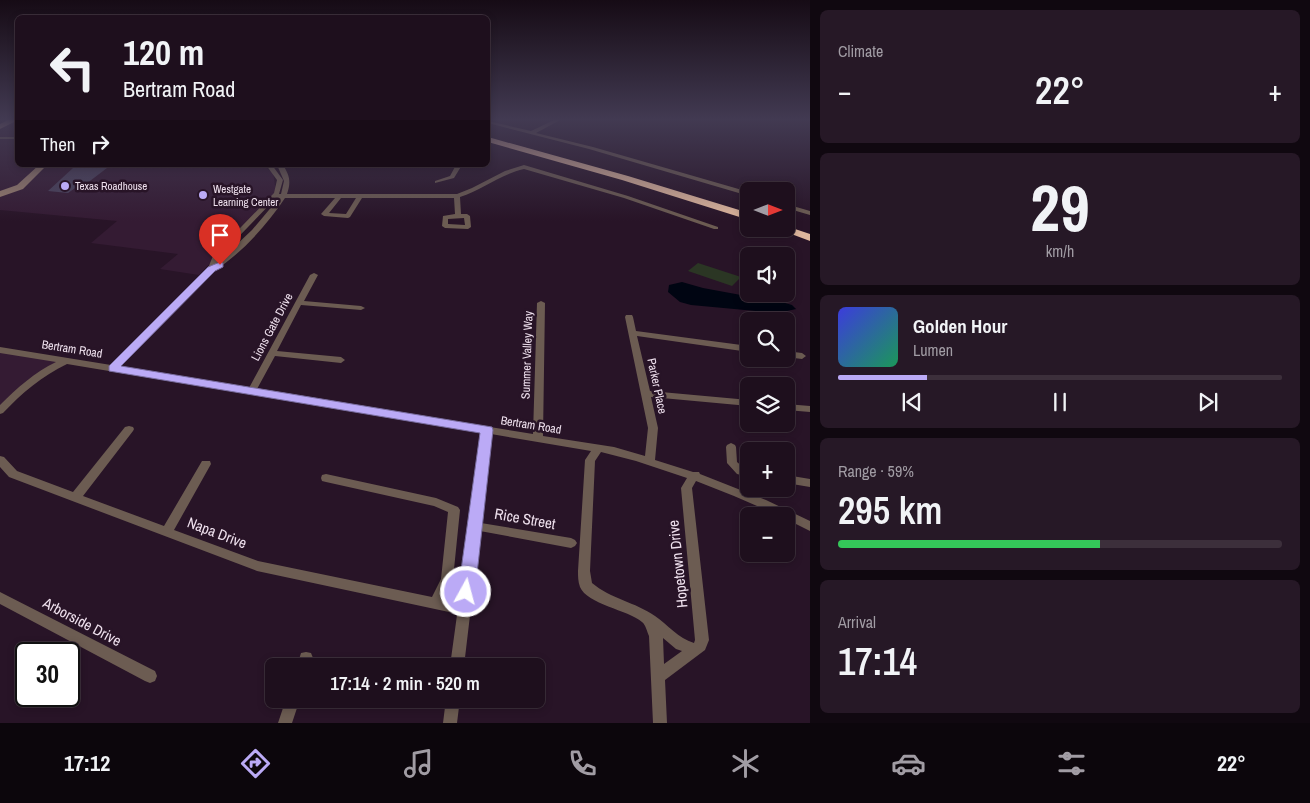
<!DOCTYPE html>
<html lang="en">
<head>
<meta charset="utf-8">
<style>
  body { margin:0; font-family:"Archivo Narrow",sans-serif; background:#261826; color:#f1f3f6; height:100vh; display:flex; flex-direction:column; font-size:19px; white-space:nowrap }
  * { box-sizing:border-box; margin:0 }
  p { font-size:16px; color:#a19ca4 }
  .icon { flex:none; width:28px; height:28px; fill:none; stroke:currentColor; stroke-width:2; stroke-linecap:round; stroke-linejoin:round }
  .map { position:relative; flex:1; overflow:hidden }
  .panel { display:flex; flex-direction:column; gap:10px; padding:10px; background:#100810; width:500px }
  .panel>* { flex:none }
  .banner { position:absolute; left:15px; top:15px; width:475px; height:152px; border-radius:8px; box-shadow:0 2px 8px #0003,0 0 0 1px #3c2f3b; background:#1e0f1d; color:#f1f3f6; overflow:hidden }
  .needle { width:32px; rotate:90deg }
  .tools { position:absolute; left:740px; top:182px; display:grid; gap:10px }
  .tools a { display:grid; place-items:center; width:55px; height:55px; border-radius:8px; background:#1e0f1d; box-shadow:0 2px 8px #0003,0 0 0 1px #3c2f3b; font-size:25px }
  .speed { position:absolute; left:15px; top:642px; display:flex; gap:10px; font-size:25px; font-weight:700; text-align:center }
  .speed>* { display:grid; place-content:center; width:65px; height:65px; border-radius:50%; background:#1e0f1d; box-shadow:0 2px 8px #0003,0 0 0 1px #3c2f3b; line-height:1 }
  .speed .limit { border:2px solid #111; border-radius:8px; background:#fff; color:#111 }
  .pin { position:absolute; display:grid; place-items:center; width:42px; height:42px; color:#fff; margin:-51px -21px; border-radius:50% 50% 50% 0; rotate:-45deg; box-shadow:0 0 5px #0007 }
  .pin .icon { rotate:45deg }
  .me { position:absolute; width:55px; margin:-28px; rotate:7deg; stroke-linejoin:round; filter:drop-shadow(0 0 4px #0008) }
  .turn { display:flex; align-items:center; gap:18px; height:105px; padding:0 25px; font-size:22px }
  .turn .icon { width:65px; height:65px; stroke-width:2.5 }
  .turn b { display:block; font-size:35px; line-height:42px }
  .then { display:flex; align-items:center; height:48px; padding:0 25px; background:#0003; gap:10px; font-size:19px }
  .big { font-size:38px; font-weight:600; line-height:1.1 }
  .panel .card { flex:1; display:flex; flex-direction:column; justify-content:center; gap:8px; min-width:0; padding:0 18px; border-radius:8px; background:#261826 }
  .panel .dial { align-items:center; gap:0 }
  .dial b { font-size:65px; line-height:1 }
  .song { display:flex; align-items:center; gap:15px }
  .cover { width:60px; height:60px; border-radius:8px; background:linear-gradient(135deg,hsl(240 70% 55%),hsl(150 70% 35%)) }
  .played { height:5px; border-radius:2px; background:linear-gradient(90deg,#bbaaf6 20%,#3c2f3b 20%) }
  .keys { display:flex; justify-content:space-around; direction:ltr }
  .heat { display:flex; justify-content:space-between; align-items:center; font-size:28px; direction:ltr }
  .charge { height:8px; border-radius:4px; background:linear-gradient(90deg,#34c759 59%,#3c2f3b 0) }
  .trip { position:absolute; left:265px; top:658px; width:280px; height:50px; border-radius:8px; background:#1e0f1d; box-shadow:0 2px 8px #0003,0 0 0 1px #3c2f3b; font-weight:600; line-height:50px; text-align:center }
  .dock { display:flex; height:80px; justify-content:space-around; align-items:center; background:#0c060c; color:#a19ca4 }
  .dock .icon { width:35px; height:35px }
  .dock .on { color:#bbaaf6 }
  .dock b { font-size:22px; color:#f1f3f6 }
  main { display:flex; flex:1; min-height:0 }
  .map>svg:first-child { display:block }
  .built { fill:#341b33 }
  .green { fill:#2b3624 }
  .water { fill:#000512 }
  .building { fill:#4a425c }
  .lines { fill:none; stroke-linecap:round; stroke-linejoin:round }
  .street { fill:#6c5c52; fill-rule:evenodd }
  .secondary { fill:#9a8070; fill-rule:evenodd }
  .primary { fill:#bd9c88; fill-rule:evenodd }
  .highway { fill:#deb69d; fill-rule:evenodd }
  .route { fill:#bbaaf6; stroke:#7a6ea0 }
  .poi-dot { fill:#bbaaf6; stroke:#281427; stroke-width:2 }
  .labels { text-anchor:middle; stroke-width:5; stroke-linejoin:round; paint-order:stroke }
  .far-poi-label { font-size:11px; fill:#efe1ee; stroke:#281427; text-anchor:start }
  .street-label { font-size:12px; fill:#efe1ee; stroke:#281427 }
  .near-street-label { font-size:15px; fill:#efe1ee; stroke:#281427 }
</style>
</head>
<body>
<main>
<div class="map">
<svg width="810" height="723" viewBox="0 0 810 723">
  <rect width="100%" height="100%" fill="#281427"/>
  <!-- built -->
  <path class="built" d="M 0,119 L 17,119 L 18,165 L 263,165 L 273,173 L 276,191 L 267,204 L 199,275 L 160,269 L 178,254 L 91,243 L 117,221 L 0,210 Z
    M 0,351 L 65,361 L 0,411 Z"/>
  <!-- green -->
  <path class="green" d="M 698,263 L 741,277 L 732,286 L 688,271 Z"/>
  <!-- water -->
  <path class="water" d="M 682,282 L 703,288 L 785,303 L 792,305 L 796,309 L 778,313 L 691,305 L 680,302 L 668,292 L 669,285 Z"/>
  <!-- building -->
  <path class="building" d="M 73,168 L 107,168 L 82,187 L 78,186 L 68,193 L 48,191 Z"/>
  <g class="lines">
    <!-- street -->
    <path class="street" d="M 556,119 L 562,119 L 536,133 L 593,147 L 749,192 L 749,196 L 589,149 L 488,123 L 488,121 L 531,131 Z
      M 0,137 L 18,137 L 18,139 L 0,139 Z
      M 266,165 L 272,165 L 283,180 L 279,194 L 281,194 L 284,181 L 277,165 L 283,165 C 290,176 291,182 287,194 L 457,194 L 472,188 L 505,171 L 524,165 L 628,196 L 718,227 L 718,229 L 714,229 L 624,198 L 524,169 C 501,174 482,190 460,197 L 461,214 L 467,214 L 470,216 L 471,227 L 468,229 L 445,228 L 442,226 L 443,216 L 455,214 L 454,198 L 362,198 L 350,217 L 348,218 L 324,216 L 321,214 L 335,198 L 285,198 C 267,225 242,253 214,271 L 119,367 L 249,388 L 310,275 L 314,273 L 318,275 L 304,301 L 361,306 L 365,308 L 361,310 L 301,305 L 277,351 L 341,357 L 345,360 L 341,363 L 275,356 L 257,389 L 533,434 L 537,303 L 541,301 L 545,303 L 543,436 L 614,447 L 645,456 L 648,428 L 625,317 L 626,315 L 632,315 L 633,317 L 636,331 L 749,346 L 749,352 L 637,336 L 650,391 L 749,400 L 749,406 L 651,397 L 658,428 L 655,460 L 693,472 L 699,472 L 700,474 L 766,500 L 810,521 L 810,531 L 786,519 L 786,516 L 780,516 L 734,496 L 696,481 L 692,488 L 709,640 L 705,650 L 665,680 L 667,723 L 653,723 L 649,636 C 647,632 646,625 642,622 C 628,610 587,604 580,587 C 578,582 578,576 578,571 L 585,460 L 591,451 L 491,434 L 481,523 L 571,538 L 575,540 L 577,543 L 575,546 L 571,548 L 480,531 L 464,666 L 450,666 L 482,433 L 67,364 C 42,376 22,393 3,413 L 0,414 L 0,405 C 17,388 35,372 56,362 L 0,353 L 0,347 L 111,365 L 208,268 L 213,256 L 274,193 L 277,180 ZM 276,198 L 279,198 L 252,230 L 217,263 L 218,258 ZM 341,198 L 356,198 L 346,214 L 329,213 ZM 464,218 L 465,225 L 448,224 L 448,219 ZM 601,452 L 636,461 L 687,478 L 681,488 L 695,640 L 694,643 C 678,638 668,625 655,616 C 635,602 611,599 592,583 L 590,571 L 595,461 ZM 663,638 L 676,649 L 682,651 L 664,664 Z
      M 456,165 L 462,165 L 454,178 L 435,183 L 435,181 L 450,176 Z
      M 786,204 L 810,211 L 810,215 L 786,208 Z
      M 786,351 L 802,353 L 806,356 L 802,359 L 786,357 Z
      M 786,404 L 810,406 L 810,412 L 786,410 Z
      M 129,426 L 133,427 L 134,429 L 133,431 L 83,496 L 164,526 L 202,461 L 210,461 L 211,464 L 174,530 L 258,561 L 432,597 L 441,579 L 448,512 L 434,506 L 326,482 L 322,481 L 321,478 L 322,475 L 326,474 L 436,498 L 458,507 L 460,510 L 453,579 L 444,599 L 454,602 L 455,606 L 454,610 L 449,612 L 257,571 L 9,477 L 0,467 L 0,456 L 4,457 L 17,471 L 73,492 L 125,427 Z
      M 731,443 L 735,445 L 736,447 L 737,462 L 744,468 L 749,469 L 749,477 L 737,474 L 727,463 L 726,447 L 727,445 Z
      M 786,475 L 810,479 L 810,487 L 786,483 Z
      M 0,592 L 155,671 L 157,676 L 155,681 L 150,683 L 145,681 L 0,604 Z
      M 306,652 L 311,653 L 313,658 L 311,666 L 297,666 L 301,653 Z
      M 286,699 L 300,699 L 292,723 L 278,723 Z
      M 446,699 L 460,699 L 457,723 L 443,723 Z"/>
    <!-- secondary -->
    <path class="secondary" d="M 39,165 L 47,165 L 23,189 L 0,197 L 0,191 L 17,185 Z"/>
    <!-- primary -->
    <path class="primary" d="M 10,119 L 18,120 L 0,129 L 0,124 Z"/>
    <!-- highway -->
    <path class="highway" d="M 488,137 L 628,176 L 749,213 L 749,220 L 622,180 L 488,142 Z
      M 786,226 L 810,234 L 810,241 L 778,229 L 786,229 Z"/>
  </g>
  <!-- sky -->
  <linearGradient id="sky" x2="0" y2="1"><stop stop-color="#160b15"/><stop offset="0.54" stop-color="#423a52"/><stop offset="1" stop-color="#423a52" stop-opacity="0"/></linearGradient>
  <rect width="810" height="221" fill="url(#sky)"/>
  <!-- route -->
  <path class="route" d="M 220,262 L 223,263 L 223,267 L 215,271 L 121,366 L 492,427 L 493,430 L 475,592 L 472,597 L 466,599 L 461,597 L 458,592 L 480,433 L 109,371 L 109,366 L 208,267 Z"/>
  <!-- markers -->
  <g class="poi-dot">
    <circle cx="65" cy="186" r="5"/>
    <circle cx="203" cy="195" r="5"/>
  </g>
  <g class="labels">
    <!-- far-poi labels -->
    <g class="far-poi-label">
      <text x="75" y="190">Texas Roadhouse</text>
      <text x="213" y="193">Westgate<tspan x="213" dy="13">Learning Center</tspan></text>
    </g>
    <!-- street labels -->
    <g class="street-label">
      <text transform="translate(272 327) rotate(-62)" y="4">Lions Gate Drive</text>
      <text transform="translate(72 349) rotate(9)" y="4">Bertram Road</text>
      <text transform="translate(527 355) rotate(-88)" y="4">Summer Valley Way</text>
      <text transform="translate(657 386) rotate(78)" y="4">Parker Place</text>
      <text transform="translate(531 425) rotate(9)" y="4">Bertram Road</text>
    </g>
    <!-- near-street labels -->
    <g class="near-street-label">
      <text transform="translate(525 519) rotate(10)" y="5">Rice Street</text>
      <text transform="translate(217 533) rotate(21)" y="5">Napa Drive</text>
      <text transform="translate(678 564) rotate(-96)" y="5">Hopetown Drive</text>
      <text transform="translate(82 622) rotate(28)" y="5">Arborside Drive</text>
    </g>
  </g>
</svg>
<div class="tools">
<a><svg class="needle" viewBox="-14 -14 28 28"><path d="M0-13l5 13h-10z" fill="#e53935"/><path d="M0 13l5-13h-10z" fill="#a19ca4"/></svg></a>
<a><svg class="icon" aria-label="sound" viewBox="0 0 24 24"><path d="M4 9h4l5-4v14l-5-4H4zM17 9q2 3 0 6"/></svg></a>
<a><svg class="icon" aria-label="search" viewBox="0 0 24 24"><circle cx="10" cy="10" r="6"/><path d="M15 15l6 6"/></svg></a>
<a><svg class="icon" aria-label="layers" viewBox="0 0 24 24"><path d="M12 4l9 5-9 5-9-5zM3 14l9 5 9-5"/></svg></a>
<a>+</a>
<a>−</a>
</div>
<div class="speed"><div class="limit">30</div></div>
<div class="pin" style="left:220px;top:265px;background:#d93025"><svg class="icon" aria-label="arrive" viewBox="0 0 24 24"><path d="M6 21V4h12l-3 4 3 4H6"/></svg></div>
<svg class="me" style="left:466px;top:592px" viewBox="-20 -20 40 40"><circle r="17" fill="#bbaaf6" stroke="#fff" stroke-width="3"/><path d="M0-11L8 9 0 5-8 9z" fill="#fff"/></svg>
<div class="trip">17:14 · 2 min · 520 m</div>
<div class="banner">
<div class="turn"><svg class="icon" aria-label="left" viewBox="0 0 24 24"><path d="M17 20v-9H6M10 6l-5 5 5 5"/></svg><div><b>120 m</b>Bertram Road</div></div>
<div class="then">Then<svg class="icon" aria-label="right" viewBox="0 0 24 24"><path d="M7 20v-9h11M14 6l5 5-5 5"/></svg></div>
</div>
</div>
<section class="panel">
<div class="card"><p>Climate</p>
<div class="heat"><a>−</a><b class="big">22°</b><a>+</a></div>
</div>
<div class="card dial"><b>29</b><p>km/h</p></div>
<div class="card">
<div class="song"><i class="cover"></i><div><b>Golden Hour</b><p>Lumen</p></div></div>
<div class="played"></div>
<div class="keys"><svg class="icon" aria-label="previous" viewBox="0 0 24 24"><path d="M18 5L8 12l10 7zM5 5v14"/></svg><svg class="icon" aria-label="pause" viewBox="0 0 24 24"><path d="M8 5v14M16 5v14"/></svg><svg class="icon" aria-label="next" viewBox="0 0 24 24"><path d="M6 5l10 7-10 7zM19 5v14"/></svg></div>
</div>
<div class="card"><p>Range · 59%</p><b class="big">295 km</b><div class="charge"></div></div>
<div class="card"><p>Arrival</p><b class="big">17:14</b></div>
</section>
</main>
<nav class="dock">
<b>17:12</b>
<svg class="icon on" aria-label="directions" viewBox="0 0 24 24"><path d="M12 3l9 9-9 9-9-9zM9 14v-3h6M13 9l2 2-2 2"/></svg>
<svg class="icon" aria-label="music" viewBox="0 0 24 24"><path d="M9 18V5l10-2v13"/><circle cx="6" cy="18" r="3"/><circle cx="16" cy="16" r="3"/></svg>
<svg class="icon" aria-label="phone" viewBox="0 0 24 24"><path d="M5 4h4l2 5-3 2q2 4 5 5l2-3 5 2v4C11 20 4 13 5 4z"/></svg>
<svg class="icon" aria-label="climate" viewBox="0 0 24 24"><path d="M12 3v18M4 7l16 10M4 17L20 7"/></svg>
<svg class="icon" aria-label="car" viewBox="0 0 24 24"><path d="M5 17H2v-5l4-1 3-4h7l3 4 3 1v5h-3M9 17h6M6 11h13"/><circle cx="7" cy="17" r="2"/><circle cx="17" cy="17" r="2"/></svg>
<svg class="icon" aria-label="filters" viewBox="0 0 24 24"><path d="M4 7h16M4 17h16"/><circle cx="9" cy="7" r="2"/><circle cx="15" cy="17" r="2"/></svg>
<b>22°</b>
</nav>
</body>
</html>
